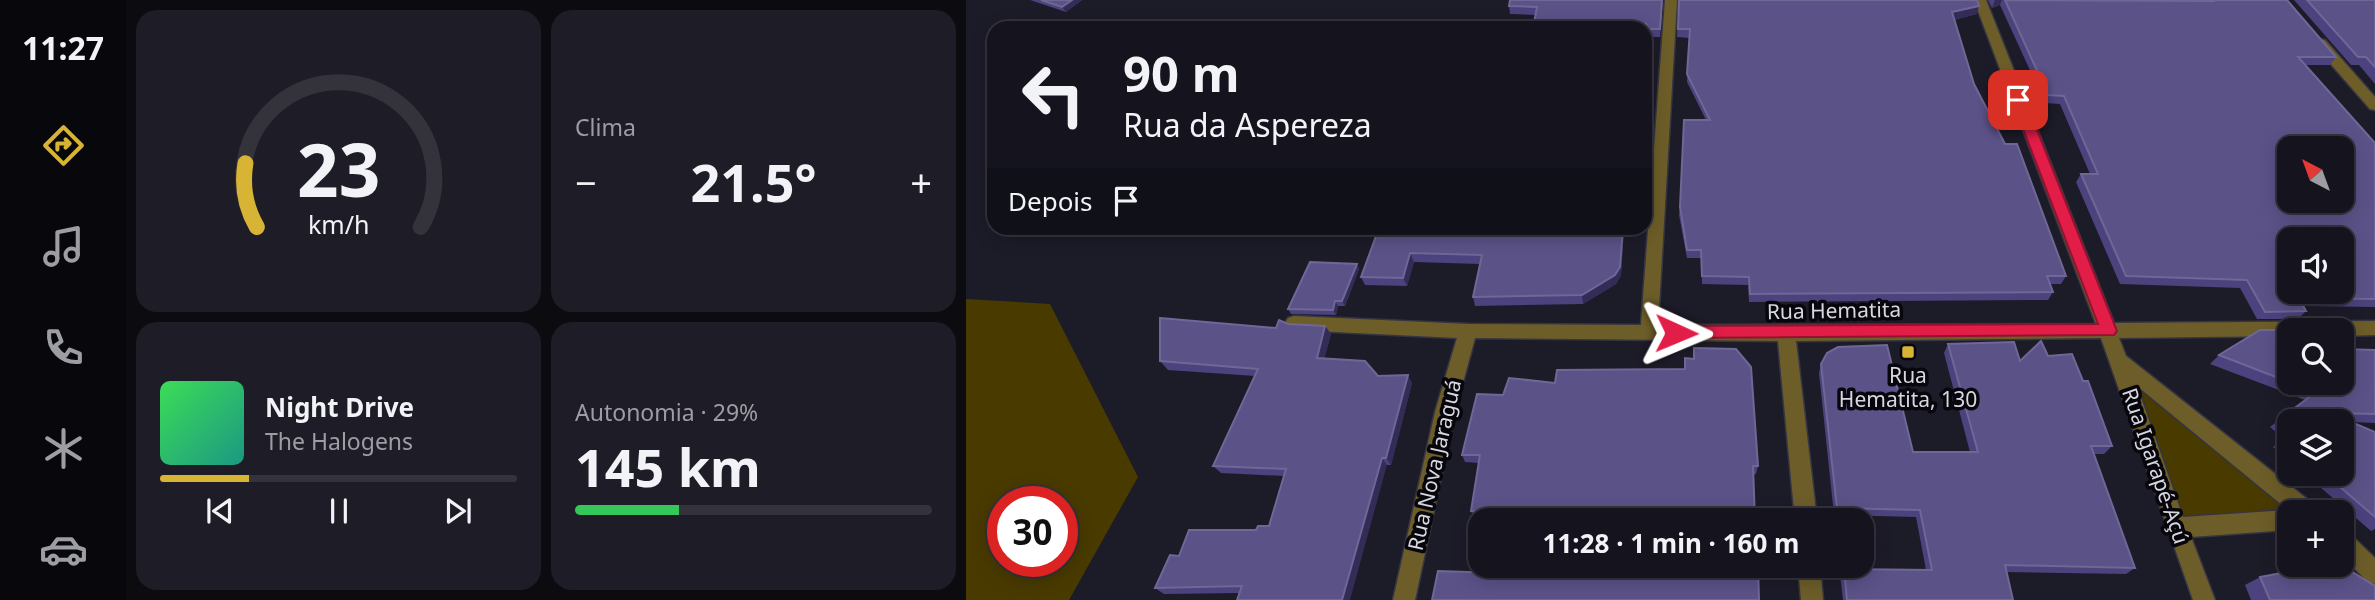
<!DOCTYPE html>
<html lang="pt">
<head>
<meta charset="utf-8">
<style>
  body { margin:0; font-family:"Noto Sans",sans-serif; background:#1e1d27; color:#f1f3f6; height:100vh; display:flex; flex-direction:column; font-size:26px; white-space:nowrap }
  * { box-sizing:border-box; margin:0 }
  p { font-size:23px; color:#9d9ea4 }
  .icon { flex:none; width:38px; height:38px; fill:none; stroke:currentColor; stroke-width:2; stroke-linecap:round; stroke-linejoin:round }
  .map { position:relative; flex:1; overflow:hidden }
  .panel { display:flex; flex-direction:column; gap:10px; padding:10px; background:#0c0b10; width:840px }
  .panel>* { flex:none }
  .banner { position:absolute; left:21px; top:21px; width:665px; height:214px; border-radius:21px; box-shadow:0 4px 18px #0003,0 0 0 2px #34333c; background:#15141e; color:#f1f3f6; overflow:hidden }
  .needle { width:46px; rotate:319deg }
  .controls { position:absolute; left:1311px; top:136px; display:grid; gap:14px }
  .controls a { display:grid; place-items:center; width:77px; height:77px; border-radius:14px; background:#15141e; box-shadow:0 4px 18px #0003,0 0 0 2px #34333c; font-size:35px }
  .speed { position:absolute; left:21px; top:486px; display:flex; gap:14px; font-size:35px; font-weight:700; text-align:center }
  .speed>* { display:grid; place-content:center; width:91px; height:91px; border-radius:50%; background:#15141e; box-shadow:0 4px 18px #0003,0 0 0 2px #34333c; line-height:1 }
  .speed .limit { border:10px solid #d22; background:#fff; color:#111 }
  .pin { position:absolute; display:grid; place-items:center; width:60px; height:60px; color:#fff; margin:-30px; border-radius:14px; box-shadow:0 4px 10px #0006 }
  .me { position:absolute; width:77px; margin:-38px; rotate:91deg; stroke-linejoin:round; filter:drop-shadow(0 0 5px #0008) }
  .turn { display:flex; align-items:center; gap:24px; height:147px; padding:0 21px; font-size:32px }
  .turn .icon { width:91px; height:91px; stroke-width:2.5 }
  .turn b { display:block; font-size:49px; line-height:60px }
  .then { display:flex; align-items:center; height:66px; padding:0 21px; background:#0003; gap:14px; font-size:26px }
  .big { font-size:52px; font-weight:700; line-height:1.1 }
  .panel .widget { flex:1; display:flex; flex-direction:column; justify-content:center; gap:10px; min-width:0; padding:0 24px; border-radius:21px; background:#1e1d27 }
  .panel .dial { align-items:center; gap:0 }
  .dial svg { height:182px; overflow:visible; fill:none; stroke:#34333c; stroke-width:7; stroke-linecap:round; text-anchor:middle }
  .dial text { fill:#f1f3f6; stroke:none }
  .song { display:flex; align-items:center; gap:21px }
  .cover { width:84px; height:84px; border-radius:10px; background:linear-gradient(135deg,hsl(130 70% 55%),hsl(170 70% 35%)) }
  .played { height:7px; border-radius:4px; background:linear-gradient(90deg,#d7b434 25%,#34333c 25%) }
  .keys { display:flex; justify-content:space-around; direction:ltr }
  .heat { display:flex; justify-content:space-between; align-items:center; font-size:38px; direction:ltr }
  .charge { height:10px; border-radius:5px; background:linear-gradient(90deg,#34c759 29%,#34333c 0) }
  .panel .tiles { flex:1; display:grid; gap:10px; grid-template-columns:repeat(2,1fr) }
  .trip { position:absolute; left:502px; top:508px; width:406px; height:70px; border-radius:21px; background:#15141e; box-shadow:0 4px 18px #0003,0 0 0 2px #34333c; font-weight:700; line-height:70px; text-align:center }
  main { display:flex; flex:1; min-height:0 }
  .dock { display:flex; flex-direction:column; width:126px; justify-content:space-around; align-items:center; background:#08080c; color:#9d9ea4 }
  .dock .icon { width:49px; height:49px }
  .dock .on { color:#d7b434 }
  .dock b { font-size:32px; color:#f1f3f6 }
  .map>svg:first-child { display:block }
  .green { fill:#493a00; fill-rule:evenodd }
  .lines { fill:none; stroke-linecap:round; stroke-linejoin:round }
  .minor-casing { stroke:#363542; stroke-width:3 }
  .minor { fill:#6d5d29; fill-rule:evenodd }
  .wall { fill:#4c427d }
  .shaded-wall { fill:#332c57 }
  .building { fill:#5b5288; stroke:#6f6796; stroke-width:2; fill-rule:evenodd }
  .route { fill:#e11d48; stroke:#92132f; stroke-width:2 }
  .poi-dot { fill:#d7b434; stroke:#07060c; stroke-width:2.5 }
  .labels { text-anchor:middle; stroke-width:7; stroke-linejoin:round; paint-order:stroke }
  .street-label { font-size:21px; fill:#d7d7e0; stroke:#07060c }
  .poi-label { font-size:21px; fill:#d7d7e0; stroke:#07060c }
</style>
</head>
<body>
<main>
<nav class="dock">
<b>11:27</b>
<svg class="icon on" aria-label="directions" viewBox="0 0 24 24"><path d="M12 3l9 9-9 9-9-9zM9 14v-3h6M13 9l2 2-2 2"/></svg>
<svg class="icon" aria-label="music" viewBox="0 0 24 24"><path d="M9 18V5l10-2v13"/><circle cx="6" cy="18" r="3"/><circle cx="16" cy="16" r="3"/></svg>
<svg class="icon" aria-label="phone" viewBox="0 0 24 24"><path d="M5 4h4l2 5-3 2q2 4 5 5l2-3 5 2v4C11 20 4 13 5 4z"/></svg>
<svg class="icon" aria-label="climate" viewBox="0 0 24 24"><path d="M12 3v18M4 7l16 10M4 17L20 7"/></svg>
<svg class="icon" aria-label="car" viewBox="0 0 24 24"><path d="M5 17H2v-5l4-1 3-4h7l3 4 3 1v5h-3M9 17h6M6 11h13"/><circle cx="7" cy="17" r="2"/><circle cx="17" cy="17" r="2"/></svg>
</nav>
<section class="panel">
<div class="tiles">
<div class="widget dial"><svg viewBox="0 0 100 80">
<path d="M14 69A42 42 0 1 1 86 69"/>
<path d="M14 69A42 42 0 0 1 9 41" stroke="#d7b434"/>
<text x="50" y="56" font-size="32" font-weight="700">23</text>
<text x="50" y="72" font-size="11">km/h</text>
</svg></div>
<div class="widget"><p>Clima</p>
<div class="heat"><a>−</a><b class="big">21.5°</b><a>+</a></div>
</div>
<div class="widget">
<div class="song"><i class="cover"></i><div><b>Night Drive</b><p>The Halogens</p></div></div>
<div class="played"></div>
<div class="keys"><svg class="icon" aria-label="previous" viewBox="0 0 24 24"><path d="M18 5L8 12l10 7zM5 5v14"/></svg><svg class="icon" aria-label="pause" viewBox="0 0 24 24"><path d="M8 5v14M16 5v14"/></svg><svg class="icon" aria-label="next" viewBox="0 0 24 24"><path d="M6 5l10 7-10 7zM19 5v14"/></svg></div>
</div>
<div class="widget"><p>Autonomia · 29%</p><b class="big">145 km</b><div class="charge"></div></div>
</div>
</section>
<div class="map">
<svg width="1409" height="600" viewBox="0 0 1409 600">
  <rect width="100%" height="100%" fill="#1c1b28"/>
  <!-- green -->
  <path class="green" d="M 0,299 L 84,304 L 172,477 L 103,600 L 0,600 ZM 37,502 L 96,502 L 96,562 L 37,562 Z
    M 1153,361 L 1342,513 L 1210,528 Z"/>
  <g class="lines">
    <defs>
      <path id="minor" d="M 699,0 L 711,0 L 692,325 L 1130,324 L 1008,0 L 1020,0 L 1148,323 L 1409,321 L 1409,335 L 1376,336 L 1376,331 L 1323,331 L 1323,336 L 1153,338 L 1160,356 L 1350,506 L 1353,513 L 1323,513 L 1323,530 L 1225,537 L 1249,600 L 1227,600 L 1135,338 L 830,341 L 851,520 L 829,520 L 812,341 L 509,338 L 489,412 L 449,600 L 427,600 L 469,412 L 491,338 L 328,330 L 322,328 L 319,323 L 322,318 L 328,316 L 502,324 L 675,325 ZM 1171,386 L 1322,510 L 1217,517 Z
        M 1354,39 L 1359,40 L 1409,97 L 1409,110 L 1404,109 L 1349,46 L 1349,40 Z
        M 1376,531 L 1384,534 L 1409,558 L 1409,584 L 1401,581 L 1376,556 Z
        M 832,565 L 854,565 L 857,600 L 835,600 Z"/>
    </defs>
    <!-- minor casing -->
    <use href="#minor" class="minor-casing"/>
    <!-- minor -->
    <use href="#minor" class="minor"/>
  </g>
  <!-- wall -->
  <path class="wall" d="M 64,0 L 116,0 L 100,12 Z
    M 544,0 L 697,0 L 694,37 L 683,37 L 680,32 L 679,37 L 679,28 L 570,15 L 544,14 L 543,6 Z
    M 713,0 L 1011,14 L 988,20 L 1008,84 L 1100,276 L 1095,284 L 1084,284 L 1087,292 L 1082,300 L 783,302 L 782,285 L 736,284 L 735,258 L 721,258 L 713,215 L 714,207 L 740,120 L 721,82 L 723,38 L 711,37 Z
    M 1022,0 L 1236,1 L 1235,0 L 1321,0 L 1370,57 L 1364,65 L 1339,65 L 1409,143 L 1409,307 L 1338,306 L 1340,311 L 1332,319 L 1291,319 L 1274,288 L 1154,284 L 1110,182 L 1115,174 L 1124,174 L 1094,104 L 1079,103 L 1034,5 L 1026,8 Z
    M 1328,0 L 1409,0 L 1409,84 L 1393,65 L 1385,65 Z
    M 413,228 L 658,228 L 655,275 L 650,284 L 617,304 L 509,306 L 507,297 L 514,264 L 448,262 L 441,286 L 399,285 L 395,277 Z
    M 391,264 L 393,269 L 379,306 L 372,306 L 370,315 L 325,314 L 322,309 Z
    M 322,324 L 359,326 L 365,334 L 358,359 L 412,376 L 446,383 L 425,465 L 421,465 L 274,593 L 198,594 L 189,588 L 213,556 L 303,526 L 318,476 L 255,473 L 247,466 L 289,376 L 202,370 L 194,361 Z
    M 1336,325 L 1350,325 L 1354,331 L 1323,331 L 1323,383 L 1376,383 L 1376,349 L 1409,350 L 1409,423 L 1386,422 L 1409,432 L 1409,529 L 1405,531 L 1339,474 L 1376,474 L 1376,422 L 1323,422 L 1323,461 L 1307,447 L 1317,438 L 1304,427 L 1339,400 L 1244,364 L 1253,355 L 1294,330 L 1330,330 Z
    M 982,344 L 1054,361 L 1082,356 L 1117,381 L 1146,446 L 1138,454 L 1128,454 L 1169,568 L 1160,574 L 1040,572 L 1047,600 L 877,600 L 874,575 L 878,569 L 960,570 L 950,517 L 868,515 L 853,373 L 855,364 L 947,452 L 1004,452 L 978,353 Z
    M 728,348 L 792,466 L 790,474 L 540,519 L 508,518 L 505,511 L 513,463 L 499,462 L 496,455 L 537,395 L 589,383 L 719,369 L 727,359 Z
    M 1294,577 L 1409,600 L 1285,600 L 1279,585 Z"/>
  <!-- shaded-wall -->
  <path class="shaded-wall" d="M 106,0 L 116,0 L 100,12 L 96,7 Z
    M 1029,0 L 1036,0 L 1034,5 L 1026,8 Z
    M 1013,6 L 1011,14 L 984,21 L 986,12 Z
    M 657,228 L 658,228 L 655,275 L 650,284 L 617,304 L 616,295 Z
    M 444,253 L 448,262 L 441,286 L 437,278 Z
    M 391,264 L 393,269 L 379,306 L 376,301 Z
    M 369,301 L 372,306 L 370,315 L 367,310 Z
    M 359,326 L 365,334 L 356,367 L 351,358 Z
    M 442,375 L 446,383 L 425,465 L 420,458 Z
    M 416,458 L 421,465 L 384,600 L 376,600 Z"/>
  <!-- building -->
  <path class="building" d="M 75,0 L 106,0 L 96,7 Z
    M 544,0 L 696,0 L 694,29 L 683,29 L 680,24 L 679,29 L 567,28 L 571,7 L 543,6 Z
    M 713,0 L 1011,0 L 1013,6 L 986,12 L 1008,84 L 1039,144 L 1051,144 L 1100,276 L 1081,276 L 1087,292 L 784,294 L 783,277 L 736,276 L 735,250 L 721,250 L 714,207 L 718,120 L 744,120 L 721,74 L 724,29 L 712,29 Z
    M 1039,0 L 1247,1 L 1246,0 L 1321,0 L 1370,57 L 1332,57 L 1409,143 L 1409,299 L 1333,298 L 1340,311 L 1299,312 L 1281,280 L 1160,276 L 1115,174 L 1132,174 L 1098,96 L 1082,95 ZM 1323,149 L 1376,149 L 1376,201 L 1323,201 ZM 1323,240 L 1376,240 L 1376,292 L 1323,292 Z
    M 1341,0 L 1409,0 L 1409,67 L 1400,57 L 1392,57 Z
    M 413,228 L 657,228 L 654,267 L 649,275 L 616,295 L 507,297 L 516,255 L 444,253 L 437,278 L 395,277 Z
    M 344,262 L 391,264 L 376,301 L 369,301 L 367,310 L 322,309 Z
    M 194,318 L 310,328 L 313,320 L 322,324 L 359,326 L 351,358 L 399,361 L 412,376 L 442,375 L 420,458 L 416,458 L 376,600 L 271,600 L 276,586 L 189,588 L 204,555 L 213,556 L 223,530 L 290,530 L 292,526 L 303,526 L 320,469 L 247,466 L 292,369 L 194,361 Z
    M 1336,325 L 1350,325 L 1354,331 L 1323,331 L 1323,382 L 1253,355 L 1294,330 L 1333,330 Z
    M 1075,341 L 1082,356 L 1106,354 L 1117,381 L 1122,381 L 1146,446 L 1125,446 L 1169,568 L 1039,565 L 1047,600 L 881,600 L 878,569 L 966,570 L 954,510 L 871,508 L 855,364 L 861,353 L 872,347 L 921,345 L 947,452 L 1012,452 L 982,344 L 1048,342 L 1054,361 Z
    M 728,348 L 770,349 L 785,367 L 792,466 L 787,466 L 789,520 L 540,520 L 541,512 L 505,511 L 514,455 L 496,455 L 511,394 L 537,395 L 543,378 L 589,383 L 591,370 L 719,369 L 719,358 L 728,359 Z
    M 1376,349 L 1409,350 L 1409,414 L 1364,413 L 1409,432 L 1409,517 L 1359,474 L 1376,474 L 1376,422 L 1323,422 L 1323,426 L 1314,419 L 1350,392 L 1327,383 L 1376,383 Z
    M 1323,435 L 1323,443 L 1318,439 Z
    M 534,565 L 792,565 L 793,600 L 466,600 L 472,571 L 533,573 Z
    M 1352,566 L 1383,570 L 1409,586 L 1409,600 L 1304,600 L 1294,577 Z"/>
  <!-- route -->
  <path class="route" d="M 1048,97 L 1059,100 L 1151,331 L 1148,335 L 704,338 L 702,333 L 710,326 L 1132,324 L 1046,100 Z"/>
  <!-- markers -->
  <rect class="poi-dot" x="935" y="345" width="14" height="14" rx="3.5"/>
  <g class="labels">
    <!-- street labels -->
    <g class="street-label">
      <text transform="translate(868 311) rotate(-1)" y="7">Rua Hematita</text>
      <text transform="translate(469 465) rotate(-77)" y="7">Rua Nova Jaraguá</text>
      <text transform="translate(1189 466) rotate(71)" y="7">Rua Igarapé-Açú</text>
    </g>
    <!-- poi labels -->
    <g class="poi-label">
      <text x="942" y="383">Rua<tspan x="942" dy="24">Hematita, 130</tspan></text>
    </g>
  </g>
</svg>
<div class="controls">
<a><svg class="needle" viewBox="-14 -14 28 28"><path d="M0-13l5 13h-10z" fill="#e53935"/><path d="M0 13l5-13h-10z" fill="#9d9ea4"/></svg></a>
<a><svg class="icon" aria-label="sound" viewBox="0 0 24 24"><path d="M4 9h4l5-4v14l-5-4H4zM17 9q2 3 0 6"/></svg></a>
<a><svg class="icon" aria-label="search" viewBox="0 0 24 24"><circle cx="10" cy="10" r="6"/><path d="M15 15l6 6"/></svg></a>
<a><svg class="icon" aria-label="layers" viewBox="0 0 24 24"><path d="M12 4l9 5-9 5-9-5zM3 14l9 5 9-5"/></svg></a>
<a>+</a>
</div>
<div class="speed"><div class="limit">30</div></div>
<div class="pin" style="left:1052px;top:100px;background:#d93025"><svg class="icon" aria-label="arrive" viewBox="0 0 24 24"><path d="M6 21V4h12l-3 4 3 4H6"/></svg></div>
<svg class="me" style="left:710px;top:333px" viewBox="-20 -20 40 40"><path d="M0-17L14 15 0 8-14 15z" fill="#e11d48" stroke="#fff" stroke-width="4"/></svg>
<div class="trip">11:28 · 1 min · 160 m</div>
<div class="banner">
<div class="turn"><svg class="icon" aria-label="left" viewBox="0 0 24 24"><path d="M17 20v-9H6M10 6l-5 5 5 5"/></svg><div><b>90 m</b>Rua da Aspereza</div></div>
<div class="then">Depois<svg class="icon" aria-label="arrive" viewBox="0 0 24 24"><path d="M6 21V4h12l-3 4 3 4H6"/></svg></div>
</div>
</div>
</main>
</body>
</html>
